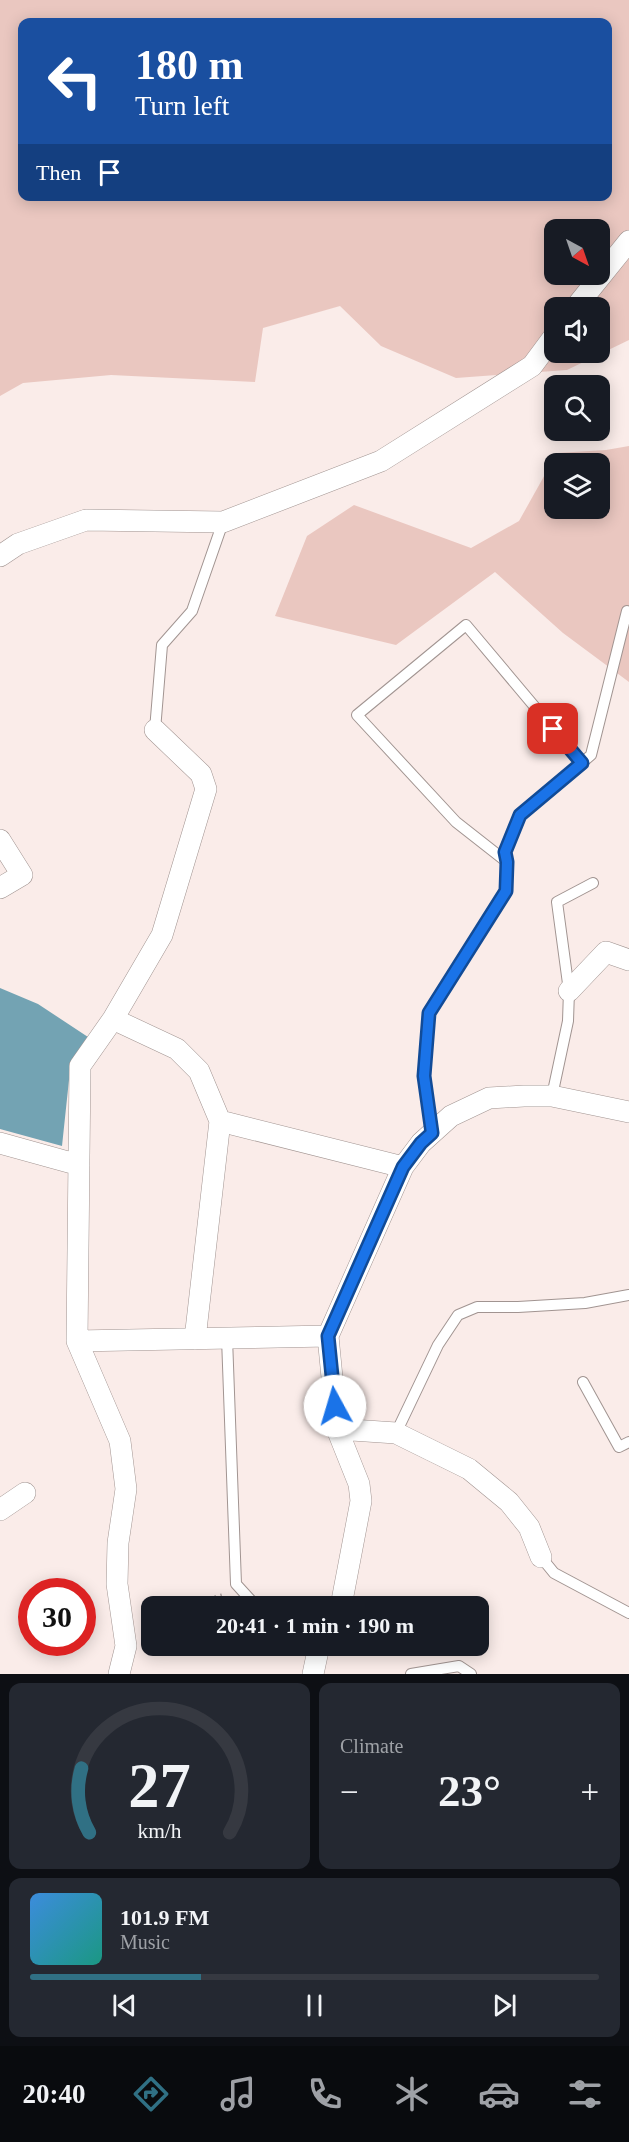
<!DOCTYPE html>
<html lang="en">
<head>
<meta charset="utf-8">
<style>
  body { margin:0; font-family:Georgia,serif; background:#242831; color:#f1f3f6; height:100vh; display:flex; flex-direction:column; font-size:22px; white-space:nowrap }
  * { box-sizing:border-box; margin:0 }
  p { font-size:20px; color:#9ea1a6 }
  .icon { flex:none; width:33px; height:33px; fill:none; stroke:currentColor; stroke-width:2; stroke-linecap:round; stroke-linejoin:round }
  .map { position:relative; height:1674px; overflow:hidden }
  .sheet { display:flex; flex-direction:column; gap:9px; padding:9px; background:#0d0f14; flex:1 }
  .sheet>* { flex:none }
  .guide { position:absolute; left:18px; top:18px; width:594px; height:183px; border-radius:12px; box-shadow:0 3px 15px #0003; background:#1a4fa0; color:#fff; overflow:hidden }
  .needle { width:39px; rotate:140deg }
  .fabs { position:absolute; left:544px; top:219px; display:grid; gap:12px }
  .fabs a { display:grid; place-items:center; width:66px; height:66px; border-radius:12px; background:#171b24; box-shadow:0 3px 15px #0003; font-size:30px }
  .speed { position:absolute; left:18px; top:1578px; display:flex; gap:12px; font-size:30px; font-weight:700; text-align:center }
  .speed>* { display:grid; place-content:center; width:78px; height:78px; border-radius:50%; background:#171b24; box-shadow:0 3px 15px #0003; line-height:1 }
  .speed .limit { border:9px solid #d22; background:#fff; color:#111 }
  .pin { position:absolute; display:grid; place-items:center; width:51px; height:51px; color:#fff; margin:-26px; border-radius:12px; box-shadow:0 3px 9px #0006 }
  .me { position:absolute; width:66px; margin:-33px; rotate:354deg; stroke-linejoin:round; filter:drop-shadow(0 0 4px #0008) }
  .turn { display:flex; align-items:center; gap:21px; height:126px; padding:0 18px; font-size:27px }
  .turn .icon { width:78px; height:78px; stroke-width:2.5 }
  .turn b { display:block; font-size:42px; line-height:51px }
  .then { display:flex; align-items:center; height:57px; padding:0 18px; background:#0003; gap:12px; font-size:22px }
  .big { font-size:45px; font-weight:700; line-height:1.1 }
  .sheet .tile { flex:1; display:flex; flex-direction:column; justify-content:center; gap:9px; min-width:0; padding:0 21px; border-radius:12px; background:#242831 }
  .sheet .dial { align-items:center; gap:0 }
  .dial svg { height:156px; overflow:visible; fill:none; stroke:#363941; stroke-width:7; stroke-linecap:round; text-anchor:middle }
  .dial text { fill:#f1f3f6; stroke:none }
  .song { display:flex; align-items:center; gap:18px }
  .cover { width:72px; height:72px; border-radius:9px; background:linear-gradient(135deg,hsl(210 70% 55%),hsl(170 70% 35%)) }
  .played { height:6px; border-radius:3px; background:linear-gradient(90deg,#307084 30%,#363941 30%) }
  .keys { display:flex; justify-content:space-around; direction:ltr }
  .heat { display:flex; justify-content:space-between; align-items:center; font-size:33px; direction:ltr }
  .sheet .tiles { flex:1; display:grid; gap:9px; grid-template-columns:1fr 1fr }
  .tile:last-child { grid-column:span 2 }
  .trip { position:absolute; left:141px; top:1596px; width:348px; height:60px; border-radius:12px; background:#171b24; box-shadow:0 3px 15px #0003; font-weight:700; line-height:60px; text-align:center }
  .menu { display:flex; height:96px; justify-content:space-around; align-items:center; background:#090b0e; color:#9ea1a6 }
  .menu .icon { width:42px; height:42px }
  .menu .current { color:#307084 }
  .menu b { font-size:27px; color:#f1f3f6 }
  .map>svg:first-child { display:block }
  .green { fill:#eac7c0; fill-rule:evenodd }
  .water { fill:#73a3b3 }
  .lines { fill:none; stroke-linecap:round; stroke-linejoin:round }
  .service-casing { stroke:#a19491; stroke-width:12 }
  .minor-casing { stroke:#a19491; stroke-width:22 }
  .path { stroke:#ada2a0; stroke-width:4; stroke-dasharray:1.5 4.5; stroke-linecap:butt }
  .service { stroke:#fff; stroke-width:10 }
  .minor { stroke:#fff; stroke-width:21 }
  .route-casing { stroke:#114b97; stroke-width:15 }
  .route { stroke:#1a73e8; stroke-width:10 }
</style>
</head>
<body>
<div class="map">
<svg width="629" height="1674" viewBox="0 0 629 1674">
  <rect width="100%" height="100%" fill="#faece9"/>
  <!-- green -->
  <path class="green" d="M 0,0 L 629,0 L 629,340 L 567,370 L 456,378 L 381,346 L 340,306 L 263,328 L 255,382 L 111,375 L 23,383 L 0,396 ZM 22,22 L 608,22 L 608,196 L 22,196 ZM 555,230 L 600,230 L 600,274 L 555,274 ZM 555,308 L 600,308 L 600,352 L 555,352 Z
    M 629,446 L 629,682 L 563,633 L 495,572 L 396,645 L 275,616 L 307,536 L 354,505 L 471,548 L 519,521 L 557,453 L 606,450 ZM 555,464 L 600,464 L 600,508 L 555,508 Z"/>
  <!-- water -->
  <path class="water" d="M 0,988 L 38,1004 L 88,1037 L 71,1061 L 62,1146 L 0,1129 Z"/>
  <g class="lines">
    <defs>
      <path id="service" d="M 155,730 L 162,645 L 192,611 L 223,522
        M 507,862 L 456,822 L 357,715 L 466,625 L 582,763
        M 552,1096 L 568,1021 L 569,991 L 557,902 L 593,883
        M 432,1133 L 424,1076 L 429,1013 L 506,891 L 507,862 L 505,852 L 520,815 L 591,755 L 627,611
        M 227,1338 L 236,1584 L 256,1606
        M 583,1382 L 619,1447 L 629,1442
        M 396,1433 L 438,1345 L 458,1315 L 477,1307 L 518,1307 L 585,1303 L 629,1295
        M 541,1557 L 554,1573 L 629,1613
        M 411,1674 L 459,1666 L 471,1674"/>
      <path id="minor" d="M 575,308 L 629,241
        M 0,556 L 18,544 L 86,520 L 223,522 L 381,461 L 532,366 L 555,335
        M 0,840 L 22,875 L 0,888
        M 569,991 L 606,952 L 629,960
        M 113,1019 L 177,1049 L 199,1071 L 220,1121 L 403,1167
        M 0,1143 L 79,1165
        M 195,1339 L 220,1121
        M 77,1341 L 328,1336
        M 337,1429 L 396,1433 L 469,1469 L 509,1502 L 529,1527 L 541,1557
        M 0,1510 L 25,1493
        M 341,1606 L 361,1501 L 359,1484 L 337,1429 L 328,1336 L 403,1167 L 421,1143 L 451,1116 L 489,1098 L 524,1096 L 552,1096 L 629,1112
        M 119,1674 L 126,1646 L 117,1584 L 118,1543 L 126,1489 L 120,1441 L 77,1341 L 80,1066 L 113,1019 L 162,935 L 206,789 L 201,774 L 155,730
        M 313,1674 L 319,1646"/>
    </defs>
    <!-- service casing -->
    <use href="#service" class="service-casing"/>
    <!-- minor casing -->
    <use href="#minor" class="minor-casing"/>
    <!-- path -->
    <path class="path" d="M 186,1606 L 223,1595"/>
    <!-- service -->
    <use href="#service" class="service"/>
    <!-- minor -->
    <use href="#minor" class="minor"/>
  </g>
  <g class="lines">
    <defs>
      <path id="route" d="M 335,1406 L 328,1336 L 403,1167 L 421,1143 L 432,1133 L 424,1076 L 429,1013 L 506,891 L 507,862 L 505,852 L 520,815 L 582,763 L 553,729"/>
    </defs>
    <!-- route casing -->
    <use href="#route" class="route-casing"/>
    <!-- route -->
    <use href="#route" class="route"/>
  </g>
</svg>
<div class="fabs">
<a><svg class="needle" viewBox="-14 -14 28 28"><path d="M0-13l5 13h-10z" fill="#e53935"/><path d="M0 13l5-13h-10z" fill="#9ea1a6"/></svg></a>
<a><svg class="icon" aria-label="sound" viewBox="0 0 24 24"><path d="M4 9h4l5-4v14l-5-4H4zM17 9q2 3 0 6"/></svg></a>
<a><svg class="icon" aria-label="search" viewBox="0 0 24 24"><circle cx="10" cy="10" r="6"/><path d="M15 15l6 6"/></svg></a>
<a><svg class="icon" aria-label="layers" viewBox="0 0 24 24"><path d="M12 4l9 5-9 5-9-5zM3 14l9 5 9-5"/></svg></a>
</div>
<div class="speed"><div class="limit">30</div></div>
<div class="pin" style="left:553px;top:729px;background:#d93025"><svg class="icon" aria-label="arrive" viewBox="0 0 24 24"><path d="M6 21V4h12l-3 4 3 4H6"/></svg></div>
<svg class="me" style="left:335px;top:1406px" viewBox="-20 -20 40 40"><circle r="19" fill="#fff"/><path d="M0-13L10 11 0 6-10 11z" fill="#1a73e8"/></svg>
<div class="trip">20:41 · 1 min · 190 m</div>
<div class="guide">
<div class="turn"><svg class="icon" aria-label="left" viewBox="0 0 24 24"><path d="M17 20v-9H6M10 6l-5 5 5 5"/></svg><div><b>180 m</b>Turn left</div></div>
<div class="then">Then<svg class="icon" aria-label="arrive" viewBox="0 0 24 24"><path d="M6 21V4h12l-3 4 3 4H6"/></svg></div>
</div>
</div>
<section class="sheet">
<div class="tiles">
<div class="tile dial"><svg viewBox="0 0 100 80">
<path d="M14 69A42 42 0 1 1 86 69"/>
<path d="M14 69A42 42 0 0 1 10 36" stroke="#307084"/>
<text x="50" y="56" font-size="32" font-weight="700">27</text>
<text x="50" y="72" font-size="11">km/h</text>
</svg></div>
<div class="tile"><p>Climate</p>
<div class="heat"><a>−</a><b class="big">23°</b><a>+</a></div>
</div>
<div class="tile">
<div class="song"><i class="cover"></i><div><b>101.9 FM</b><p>Music</p></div></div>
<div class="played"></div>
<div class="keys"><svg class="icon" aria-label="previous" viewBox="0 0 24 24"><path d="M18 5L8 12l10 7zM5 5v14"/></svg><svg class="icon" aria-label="pause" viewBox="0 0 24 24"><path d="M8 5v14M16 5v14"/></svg><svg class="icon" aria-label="next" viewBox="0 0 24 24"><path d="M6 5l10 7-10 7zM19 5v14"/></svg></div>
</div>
</div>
</section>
<nav class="menu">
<b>20:40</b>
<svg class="icon current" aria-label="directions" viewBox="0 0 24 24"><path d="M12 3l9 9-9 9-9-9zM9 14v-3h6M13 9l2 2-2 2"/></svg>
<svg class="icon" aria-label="music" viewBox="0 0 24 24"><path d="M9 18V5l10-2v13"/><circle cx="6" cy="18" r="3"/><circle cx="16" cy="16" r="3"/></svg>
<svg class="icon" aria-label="phone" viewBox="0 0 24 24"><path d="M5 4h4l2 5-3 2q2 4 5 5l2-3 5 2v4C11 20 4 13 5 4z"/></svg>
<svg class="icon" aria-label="climate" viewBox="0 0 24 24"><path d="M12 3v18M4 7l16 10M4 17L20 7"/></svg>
<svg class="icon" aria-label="car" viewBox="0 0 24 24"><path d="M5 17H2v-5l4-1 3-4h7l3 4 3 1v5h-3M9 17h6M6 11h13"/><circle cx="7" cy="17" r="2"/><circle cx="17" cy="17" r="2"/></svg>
<svg class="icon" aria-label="filters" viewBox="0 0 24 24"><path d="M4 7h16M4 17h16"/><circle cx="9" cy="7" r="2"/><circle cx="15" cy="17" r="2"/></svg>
</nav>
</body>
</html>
